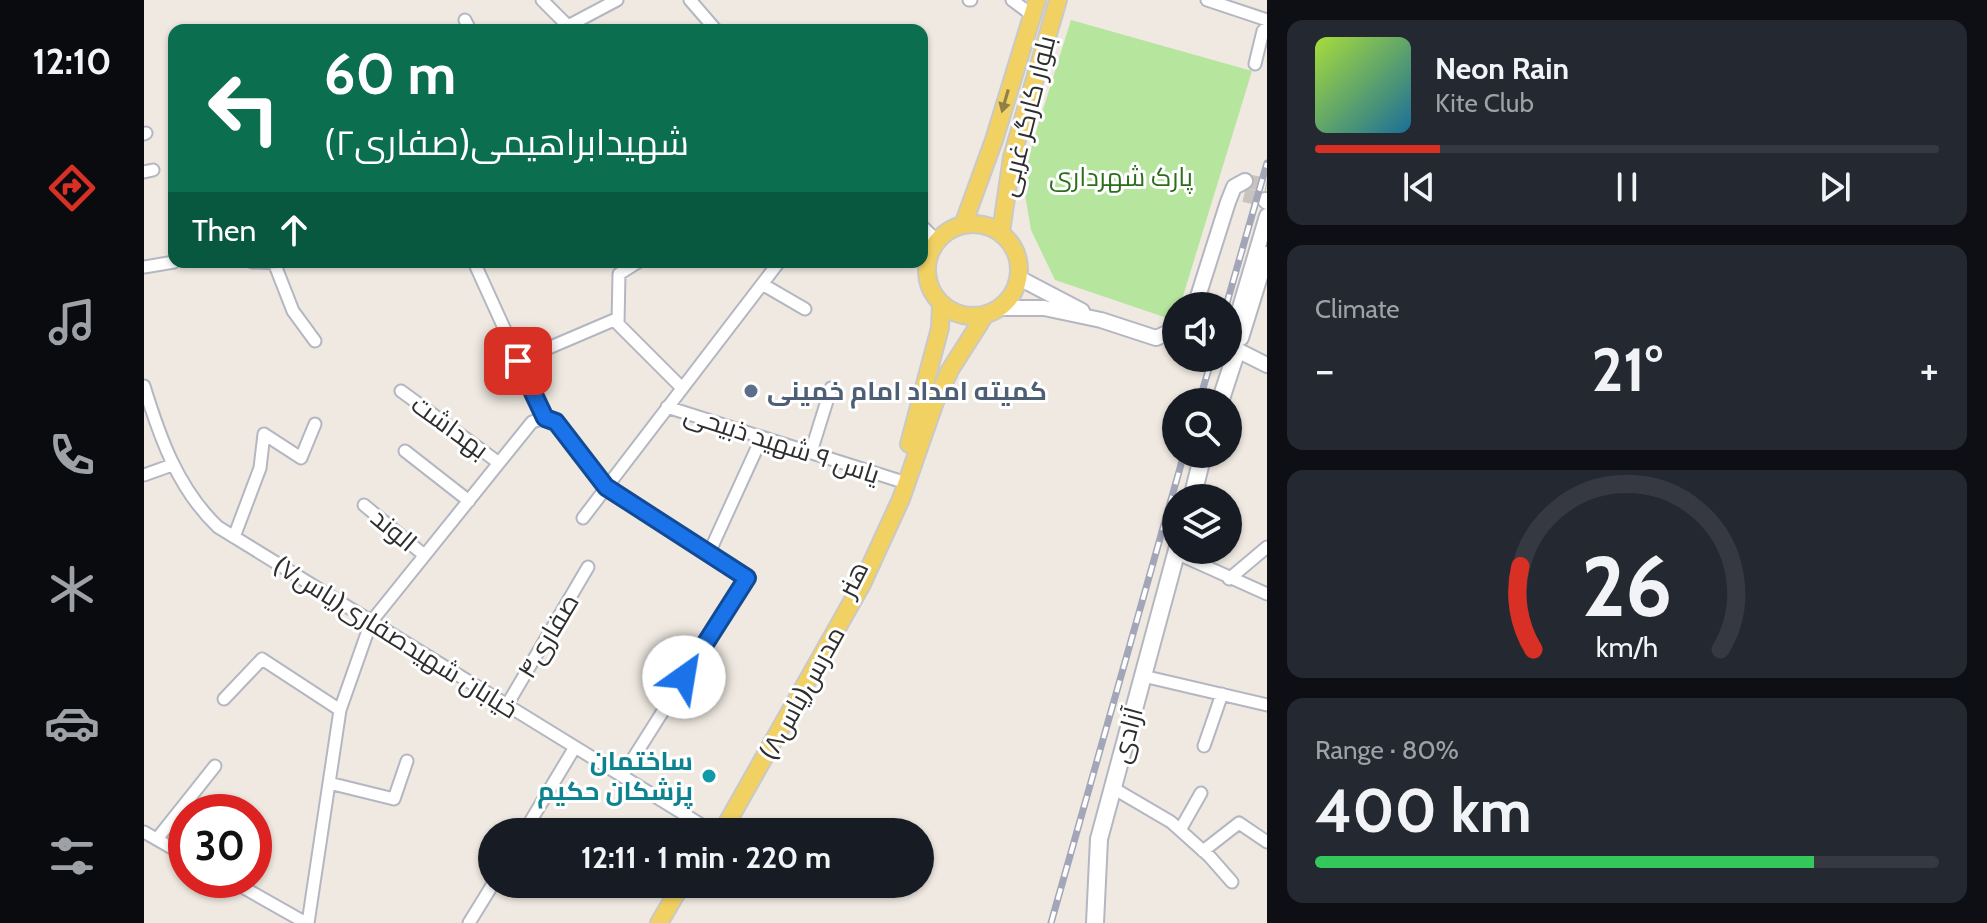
<!DOCTYPE html>
<html lang="en">
<head>
<meta charset="utf-8">
<style>
  body { margin:0; font-family:Cabin,Cairo,sans-serif; background:#242831; color:#f1f3f6; height:100vh; display:flex; flex-direction:column; font-size:30px; white-space:nowrap }
  * { box-sizing:border-box; margin:0 }
  p { font-size:26px; color:#9ea1a6 }
  .icon { flex:none; width:44px; height:44px; fill:none; stroke:currentColor; stroke-width:2; stroke-linecap:round; stroke-linejoin:round }
  .map { position:relative; flex:1; overflow:hidden }
  .details { display:flex; flex-direction:column; gap:20px; padding:20px; background:#0d0f14; width:720px }
  .details>* { flex:none }
  .guide { position:absolute; left:24px; top:24px; width:760px; height:244px; border-radius:16px; box-shadow:0 2px 6px #0004; background:#0b6e4f; color:#fff; overflow:hidden }
  .buttons { position:absolute; left:1018px; top:292px; display:grid; gap:16px }
  .buttons a { display:grid; place-items:center; width:80px; height:80px; border-radius:50%; background:#171b24; box-shadow:0 2px 6px #0004; font-size:40px }
  .speed { position:absolute; left:24px; top:794px; display:flex; gap:16px; font-size:40px; font-weight:700; text-align:center }
  .speed>* { display:grid; place-content:center; width:104px; height:104px; border-radius:50%; background:#171b24; box-shadow:0 2px 6px #0004; line-height:1 }
  .speed .limit { border:12px solid #d22; background:#fff; color:#111 }
  .pin { position:absolute; display:grid; place-items:center; width:68px; height:68px; color:#fff; margin:-34px; border-radius:16px; box-shadow:0 4px 12px #0006 }
  .me { position:absolute; width:88px; margin:-44px; rotate:32deg; stroke-linejoin:round; filter:drop-shadow(0 0 6px #0008) }
  .turn { display:flex; align-items:center; gap:28px; height:168px; padding:0 24px; font-size:36px }
  .turn .icon { width:104px; height:104px; stroke-width:2.5 }
  .turn b { display:block; font-size:56px; line-height:68px }
  .then { display:flex; align-items:center; height:76px; padding:0 24px; background:#0003; gap:16px; font-size:30px }
  .big { font-size:60px; font-weight:700; line-height:1.1 }
  .details .card { flex:1; display:flex; flex-direction:column; justify-content:center; gap:12px; min-width:0; padding:0 28px; border-radius:16px; background:#242831 }
  .details .dial { align-items:center; gap:0 }
  .dial svg { height:208px; overflow:visible; fill:none; stroke:#363941; stroke-width:7; stroke-linecap:round; text-anchor:middle }
  .dial text { fill:#f1f3f6; stroke:none }
  .song { display:flex; align-items:center; gap:24px }
  .cover { width:96px; height:96px; border-radius:12px; background:linear-gradient(135deg,hsl(80 70% 55%),hsl(200 70% 35%)) }
  .played { height:8px; border-radius:4px; background:linear-gradient(90deg,#d93025 20%,#363941 20%) }
  .keys { display:flex; justify-content:space-around; direction:ltr }
  .heat { display:flex; justify-content:space-between; align-items:center; font-size:44px; direction:ltr }
  .charge { height:12px; border-radius:6px; background:linear-gradient(90deg,#34c759 80%,#363941 0) }
  .trip { position:absolute; left:334px; top:818px; width:456px; height:80px; border-radius:40px; background:#171b24; box-shadow:0 2px 6px #0004; font-weight:700; line-height:80px; text-align:center }
  main { display:flex; flex:1; min-height:0 }
  .tab-bar { display:flex; flex-direction:column; width:144px; justify-content:space-around; align-items:center; background:#090b0e; color:#9ea1a6 }
  .tab-bar .icon { width:56px; height:56px }
  .tab-bar .current { color:#d93025 }
  .tab-bar b { font-size:36px; color:#f1f3f6 }
  .map>svg:first-child { display:block }
  .green { fill:#b6e59e }
  .lines { fill:none; stroke-linecap:round; stroke-linejoin:round }
  .tertiary-tunnel { stroke:#c8c4bd; stroke-width:14; stroke-dasharray:14 7; stroke-linecap:butt }
  .minor-casing { stroke:#b4b7c1; stroke-width:15 }
  .tertiary-casing { stroke:#b4b7c1; stroke-width:18 }
  .secondary-casing { stroke:#b4b7c1; stroke-width:20 }
  .primary-casing { stroke:#c9c9c9; stroke-width:20 }
  .minor { stroke:#fff; stroke-width:11 }
  .tertiary { stroke:#fff; stroke-width:14 }
  .secondary { stroke:#fff; stroke-width:16 }
  .primary { stroke:#f2d163; stroke-width:16 }
  .rail-casing { stroke:#a3a6b8; stroke-width:7 }
  .rail { stroke:#fff; stroke-width:4; stroke-dasharray:12; stroke-linecap:butt }
  .oneway { fill:#908048 }
  .route-casing { stroke:#114b97; stroke-width:20 }
  .route { stroke:#1a73e8; stroke-width:14 }
  .service-dot { fill:#5c6f8a; stroke:#fff; stroke-width:3 }
  .culture-dot { fill:#0f9aa8; stroke:#fff; stroke-width:3 }
  .labels { text-anchor:middle; stroke-width:6; stroke-linejoin:round; paint-order:stroke }
  .street-label { font-size:26px; fill:#2e2e2e; stroke:#fff }
  .park-label { font-size:26px; fill:#2c6e1b; stroke:#fff }
  .service-label { font-size:26px; font-weight:bold; fill:#4e5e75; stroke:#fff; text-anchor:start }
  .culture-label { font-size:26px; font-weight:bold; fill:#0d838f; stroke:#fff; text-anchor:end }
</style>
</head>
<body>
<main>
<nav class="tab-bar">
<b>12:10</b>
<svg class="icon current" aria-label="directions" viewBox="0 0 24 24"><path d="M12 3l9 9-9 9-9-9zM9 14v-3h6M13 9l2 2-2 2"/></svg>
<svg class="icon" aria-label="music" viewBox="0 0 24 24"><path d="M9 18V5l10-2v13"/><circle cx="6" cy="18" r="3"/><circle cx="16" cy="16" r="3"/></svg>
<svg class="icon" aria-label="phone" viewBox="0 0 24 24"><path d="M5 4h4l2 5-3 2q2 4 5 5l2-3 5 2v4C11 20 4 13 5 4z"/></svg>
<svg class="icon" aria-label="climate" viewBox="0 0 24 24"><path d="M12 3v18M4 7l16 10M4 17L20 7"/></svg>
<svg class="icon" aria-label="car" viewBox="0 0 24 24"><path d="M5 17H2v-5l4-1 3-4h7l3 4 3 1v5h-3M9 17h6M6 11h13"/><circle cx="7" cy="17" r="2"/><circle cx="17" cy="17" r="2"/></svg>
<svg class="icon" aria-label="filters" viewBox="0 0 24 24"><path d="M4 7h16M4 17h16"/><circle cx="9" cy="7" r="2"/><circle cx="15" cy="17" r="2"/></svg>
</nav>
<div class="map">
<svg width="1123" height="923" viewBox="0 0 1123 923">
  <rect width="100%" height="100%" fill="#efe9e1"/>
  <!-- green -->
  <path class="green" d="M 927,20 L 1108,71 L 1036,306 L 1032,306 L 1032,321 L 911,280 L 887,230 L 878,177 Z"/>
  <g class="lines">
    <!-- tertiary-tunnel -->
    <path class="tertiary-tunnel" d="M 1101,181 L 1123,185
      M 1100,195 L 1121,200"/>
    <defs>
      <path id="minor" d="M 398,0 L 424,26 L 473,0
        M 546,0 L 572,30
        M 825,0 L 827,0
        M 868,0 L 888,15
        M 1063,0 L 1123,20
        M 321,20 L 326,30
        M 1111,64 L 1119,31 L 1123,27
        M 0,134 L 2,133
        M 0,172 L 9,170
        M 778,226 L 793,241
        M 108,262 L 135,263
        M 330,262 L 401,418 L 412,422 L 462,487 L 603,578 L 478,776
        M 131,265 L 149,311 L 171,341
        M 0,267 L 30,262
        M 618,284 L 661,309
        M 474,324 L 475,274 L 494,262
        M 374,361 L 470,320 L 538,388
        M 0,386 C 16,438 34,489 74,527 L 569,832
        M 257,391 L 355,463
        M 523,407 L 753,480
        M 261,451 L 325,501
        M 667,452 L 687,388
        M 0,475 L 28,465
        M 220,505 L 280,555
        M 439,518 L 635,262
        M 90,537 L 116,468 L 120,434 L 157,458 L 171,424
        M 565,553 L 618,437
        M 1032,553 L 1123,594
        M 1085,579 L 1123,547
        M 999,676 L 1123,705
        M 80,699 L 118,659 L 196,710
        M 363,705 L 444,567
        M 1060,746 L 1078,694
        M 185,783 L 250,799 L 263,761
        M 969,788 L 1027,822 L 1066,857 L 1088,882
        M 1036,830 L 1057,793
        M 0,832 L 42,856
        M 380,832 L 431,747
        M 13,839 L 71,766
        M 1059,851 L 1095,823 L 1123,842
        M 86,880 L 162,923
        M 164,923 L 196,710 L 227,622 L 388,422 L 401,418
        M 325,923 L 349,884"/>
      <path id="tertiary" d="M 1121,200 L 1123,202
        M 875,278 L 938,311
        M 1051,306 L 1084,202 L 1090,187 L 1101,181
        M 858,308 L 900,308 L 957,320 L 1012,338 L 1032,329
        M 1097,338 L 1123,254
        M 1093,350 L 1088,335 L 1123,216
        M 1093,350 L 1123,365"/>
      <path id="secondary" d="M 1076,402 L 1093,350
        M 1048,498 L 1059,454
        M 951,923 L 955,839 L 1033,550"/>
      <path id="primary" d="M783 270a46 46 0 1 1 92 0a46 46 0 1 1-92 0Z
        M 819,225 L 850,140 L 893,0
        M 857,232 L 868,157 L 914,0
        M 765,444 L 796,328 L 797,305
        M 578,832 L 718,584 L 757,499 L 791,402 L 806,370 L 841,315
        M 515,923 L 538,884"/>
    </defs>
    <!-- minor casing -->
    <use href="#minor" class="minor-casing"/>
    <!-- tertiary casing -->
    <use href="#tertiary" class="tertiary-casing"/>
    <!-- secondary casing -->
    <use href="#secondary" class="secondary-casing"/>
    <!-- primary casing -->
    <use href="#primary" class="primary-casing"/>
    <!-- minor -->
    <use href="#minor" class="minor"/>
    <!-- tertiary -->
    <use href="#tertiary" class="tertiary"/>
    <!-- secondary -->
    <use href="#secondary" class="secondary"/>
    <!-- primary -->
    <use href="#primary" class="primary"/>
    <defs>
      <path id="rail" d="M 1082,306 L 1123,163
        M 1055,402 L 1068,358
        M 907,923 L 1040,454"/>
    </defs>
    <!-- rail casing -->
    <use href="#rail" class="rail-casing"/>
    <!-- rail -->
    <use href="#rail" class="rail"/>
  </g>
  <!-- one-way arrows -->
  <defs><path id="oneway-solid" d="M-6-.8H1V-3.2L6.5 0L1 3.2V.8H-6Z" transform="scale(2)"/></defs>
  <use class="oneway" href="#oneway-solid" transform="translate(861 101) rotate(106)"/>
  <g class="lines">
    <defs>
      <path id="route" d="M 374,361 L 401,418 L 412,422 L 462,487 L 603,578 L 540,677"/>
    </defs>
    <!-- route casing -->
    <use href="#route" class="route-casing"/>
    <!-- route -->
    <use href="#route" class="route"/>
  </g>
  <!-- markers -->
  <circle class="service-dot" cx="607" cy="391" r="8"/>
  <circle class="culture-dot" cx="565" cy="776" r="8"/>
  <g class="labels">
    <!-- street labels -->
    <g class="street-label">
      <text transform="translate(883 116) rotate(-76)" y="9">بلوار کارگر غربی</text>
      <text transform="translate(306 427) rotate(36)" y="9">بهداشت</text>
      <text transform="translate(638 444) rotate(18)" y="9">یاس ۹ شهید ذبیحی</text>
      <text transform="translate(250 530) rotate(40)" y="9">الوند</text>
      <text transform="translate(709 579) rotate(-63)" y="9">هنر</text>
      <text transform="translate(404 636) rotate(-59)" y="9">صفاری۴</text>
      <text transform="translate(252 637) rotate(32)" y="9">خیابان شهیدصفاری(یاس۷)</text>
      <text transform="translate(658 693) rotate(-61)" y="9">مدرس(یاس۸)</text>
      <text transform="translate(983 735) rotate(-75)" y="9">آزادی</text>
    </g>
    <!-- park labels -->
    <g class="park-label">
      <text x="977" y="186">پارک شهرداری</text>
    </g>
    <!-- service labels -->
    <g class="service-label">
      <text x="623" y="400">کمیته امداد امام خمینی</text>
    </g>
    <!-- culture labels -->
    <g class="culture-label">
      <text x="549" y="770">ساختمان<tspan x="549" dy="30">پزشکان حکیم</tspan></text>
    </g>
  </g>
</svg>
<div class="buttons">
<a><svg class="icon" aria-label="sound" viewBox="0 0 24 24"><path d="M4 9h4l5-4v14l-5-4H4zM17 9q2 3 0 6"/></svg></a>
<a><svg class="icon" aria-label="search" viewBox="0 0 24 24"><circle cx="10" cy="10" r="6"/><path d="M15 15l6 6"/></svg></a>
<a><svg class="icon" aria-label="layers" viewBox="0 0 24 24"><path d="M12 4l9 5-9 5-9-5zM3 14l9 5 9-5"/></svg></a>
</div>
<div class="speed"><div class="limit">30</div></div>
<div class="pin" style="left:374px;top:361px;background:#d93025"><svg class="icon" aria-label="arrive" viewBox="0 0 24 24"><path d="M6 21V4h12l-3 4 3 4H6"/></svg></div>
<svg class="me" style="left:540px;top:677px" viewBox="-20 -20 40 40"><circle r="19" fill="#fff"/><path d="M0-13L10 11 0 6-10 11z" fill="#1a73e8"/></svg>
<div class="trip">12:11 · 1 min · 220 m</div>
<div class="guide">
<div class="turn"><svg class="icon" aria-label="left" viewBox="0 0 24 24"><path d="M17 20v-9H6M10 6l-5 5 5 5"/></svg><div><b>60 m</b>شهیدابراهیمی(صفاری۲)</div></div>
<div class="then">Then<svg class="icon" aria-label="ahead" viewBox="0 0 24 24"><path d="M12 20V5M6 11l6-6 6 6"/></svg></div>
</div>
</div>
<section class="details">
<div class="card">
<div class="song"><i class="cover"></i><div><b>Neon Rain</b><p>Kite Club</p></div></div>
<div class="played"></div>
<div class="keys"><svg class="icon" aria-label="previous" viewBox="0 0 24 24"><path d="M18 5L8 12l10 7zM5 5v14"/></svg><svg class="icon" aria-label="pause" viewBox="0 0 24 24"><path d="M8 5v14M16 5v14"/></svg><svg class="icon" aria-label="next" viewBox="0 0 24 24"><path d="M6 5l10 7-10 7zM19 5v14"/></svg></div>
</div>
<div class="card"><p>Climate</p>
<div class="heat"><a>−</a><b class="big">21°</b><a>+</a></div>
</div>
<div class="card dial"><svg viewBox="0 0 100 80">
<path d="M14 69A42 42 0 1 1 86 69"/>
<path d="M14 69A42 42 0 0 1 9 37" stroke="#d93025"/>
<text x="50" y="56" font-size="32" font-weight="700">26</text>
<text x="50" y="72" font-size="11">km/h</text>
</svg></div>
<div class="card"><p>Range · 80%</p><b class="big">400 km</b><div class="charge"></div></div>
</section>
</main>
</body>
</html>
